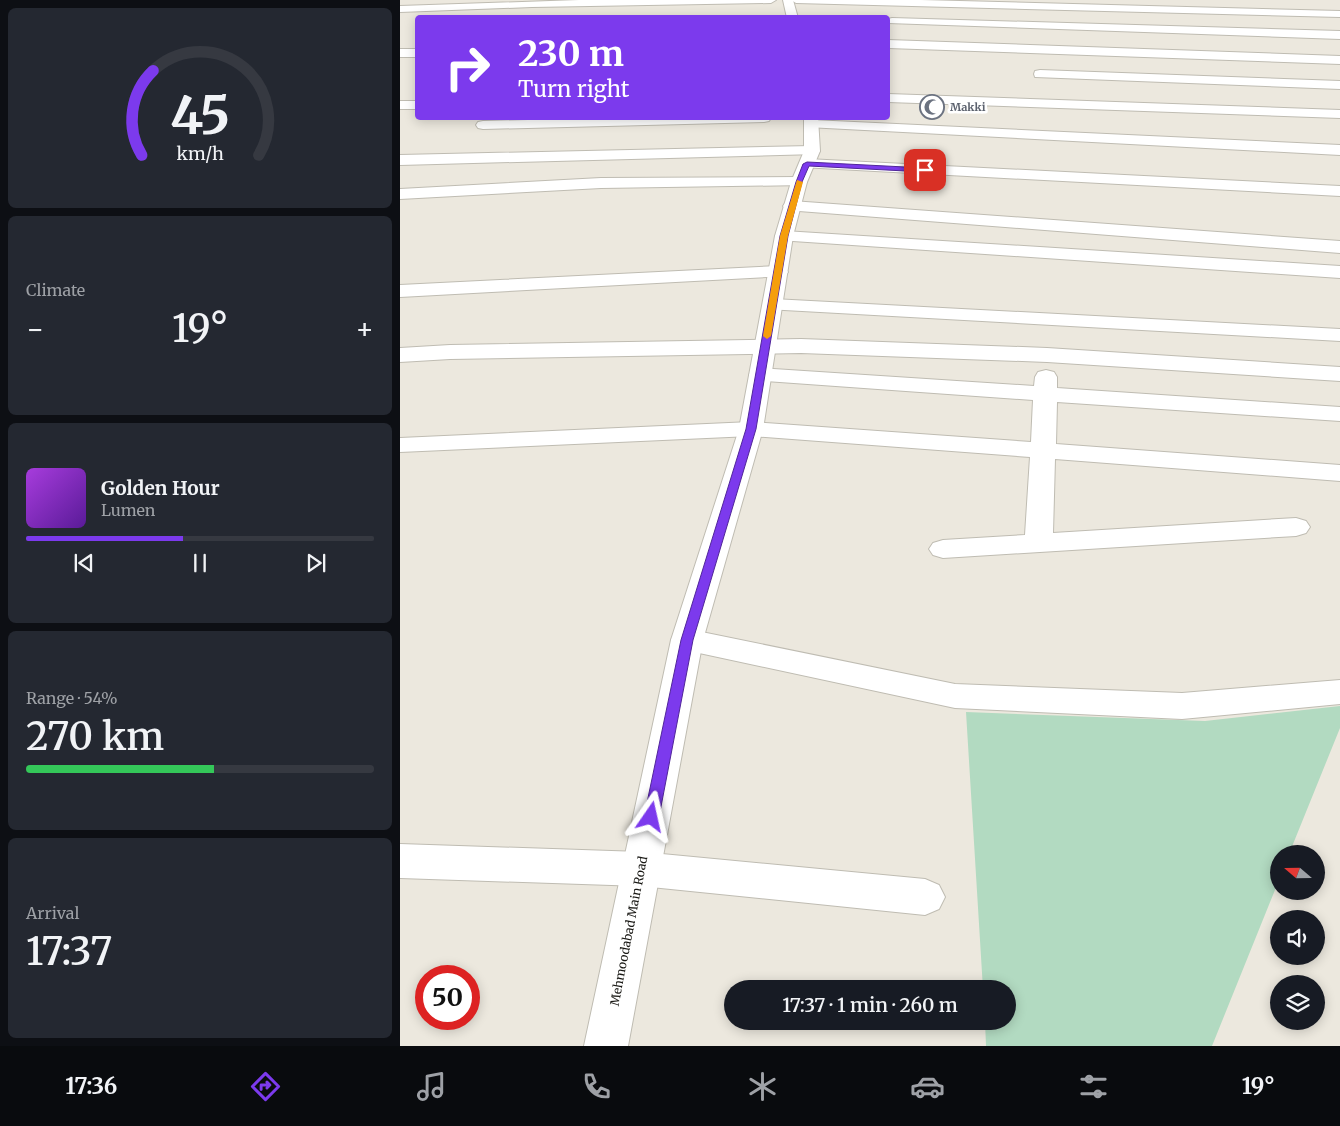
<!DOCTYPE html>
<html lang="en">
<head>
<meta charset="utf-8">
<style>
  body { margin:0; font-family:Merriweather,serif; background:#242831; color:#f1f3f6; height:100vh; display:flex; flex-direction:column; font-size:19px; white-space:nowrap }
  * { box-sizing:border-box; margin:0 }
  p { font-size:16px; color:#9ea1a6 }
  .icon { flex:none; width:28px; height:28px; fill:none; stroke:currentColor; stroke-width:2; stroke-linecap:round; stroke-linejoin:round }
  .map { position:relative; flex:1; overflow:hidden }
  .drawer { display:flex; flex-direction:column; gap:8px; padding:8px; background:#0d0f14; width:400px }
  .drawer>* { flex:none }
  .banner { position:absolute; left:15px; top:15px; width:475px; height:105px; border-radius:5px; box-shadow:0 2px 12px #0003; background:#7c3aed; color:#fff; overflow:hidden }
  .needle { width:32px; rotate:290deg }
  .buttons { position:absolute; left:870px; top:845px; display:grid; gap:10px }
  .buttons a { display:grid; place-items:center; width:55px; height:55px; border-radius:50%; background:#171b24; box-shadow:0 2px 12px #0003; font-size:25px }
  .speed { position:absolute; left:15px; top:965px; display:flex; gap:10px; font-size:25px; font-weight:700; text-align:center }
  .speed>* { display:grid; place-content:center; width:65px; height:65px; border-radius:50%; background:#171b24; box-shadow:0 2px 12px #0003; line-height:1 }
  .speed .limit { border:8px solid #d22; background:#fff; color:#111 }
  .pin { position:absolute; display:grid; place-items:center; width:42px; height:42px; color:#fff; margin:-21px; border-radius:10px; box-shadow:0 2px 8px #0006 }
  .me { position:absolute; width:55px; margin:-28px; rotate:11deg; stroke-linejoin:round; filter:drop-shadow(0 0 4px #0008) }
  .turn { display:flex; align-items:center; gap:18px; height:105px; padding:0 20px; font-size:22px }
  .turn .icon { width:65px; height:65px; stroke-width:2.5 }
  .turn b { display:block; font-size:35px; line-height:42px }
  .big { font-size:38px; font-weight:600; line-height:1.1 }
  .drawer .tile { flex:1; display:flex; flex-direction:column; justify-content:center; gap:8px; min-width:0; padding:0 18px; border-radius:8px; background:#242831 }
  .drawer .dial { align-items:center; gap:0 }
  .dial svg { height:130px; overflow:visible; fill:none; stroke:#363941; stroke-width:7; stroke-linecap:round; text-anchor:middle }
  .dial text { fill:#f1f3f6; stroke:none }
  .song { display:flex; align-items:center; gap:15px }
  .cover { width:60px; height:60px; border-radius:8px; background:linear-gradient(135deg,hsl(280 70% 55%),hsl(270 70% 35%)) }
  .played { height:5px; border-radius:2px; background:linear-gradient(90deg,#7c3aed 45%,#363941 45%) }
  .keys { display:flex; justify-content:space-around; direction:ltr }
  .heat { display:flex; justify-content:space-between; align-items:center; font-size:28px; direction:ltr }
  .charge { height:8px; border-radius:4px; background:linear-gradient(90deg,#34c759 54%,#363941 0) }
  .trip { position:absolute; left:324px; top:980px; width:292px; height:50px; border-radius:25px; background:#171b24; box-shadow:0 2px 12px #0003; font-weight:600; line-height:50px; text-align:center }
  .menu { display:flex; height:80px; justify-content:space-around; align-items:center; background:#090b0e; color:#9ea1a6 }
  .menu .icon { width:35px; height:35px }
  .menu .on { color:#7c3aed }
  .menu b { font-size:22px; color:#f1f3f6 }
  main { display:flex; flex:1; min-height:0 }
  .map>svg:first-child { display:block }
  .green { fill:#b2dac1 }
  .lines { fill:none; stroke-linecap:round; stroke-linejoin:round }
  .minor-casing { stroke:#bfbcb2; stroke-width:2 }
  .major-casing { stroke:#bfbcb2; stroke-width:2 }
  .minor { fill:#fff; fill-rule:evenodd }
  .major { fill:#fff; fill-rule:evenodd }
  .route { fill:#7c3aed; stroke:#51269a }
  .slow { fill:#f59e0b }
  .labels { text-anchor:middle; stroke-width:5; stroke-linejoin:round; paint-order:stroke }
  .far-worship-label { font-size:11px; font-weight:bold; fill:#5b616d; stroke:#fff; text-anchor:start }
  .street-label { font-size:12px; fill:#191814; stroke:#fff }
</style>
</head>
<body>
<main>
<section class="drawer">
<div class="tile dial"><svg viewBox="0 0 100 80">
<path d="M14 69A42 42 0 1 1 86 69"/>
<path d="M14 69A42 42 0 0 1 21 17" stroke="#7c3aed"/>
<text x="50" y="56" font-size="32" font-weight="700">45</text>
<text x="50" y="72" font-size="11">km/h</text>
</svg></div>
<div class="tile"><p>Climate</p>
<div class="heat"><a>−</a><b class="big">19°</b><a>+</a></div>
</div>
<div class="tile">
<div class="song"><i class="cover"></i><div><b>Golden Hour</b><p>Lumen</p></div></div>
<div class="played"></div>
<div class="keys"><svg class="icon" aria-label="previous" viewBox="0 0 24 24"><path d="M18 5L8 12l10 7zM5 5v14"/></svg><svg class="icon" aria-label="pause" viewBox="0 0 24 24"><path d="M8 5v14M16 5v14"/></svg><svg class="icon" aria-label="next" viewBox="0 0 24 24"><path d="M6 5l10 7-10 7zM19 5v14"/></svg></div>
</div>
<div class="tile"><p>Range · 54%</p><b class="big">270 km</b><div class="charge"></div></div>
<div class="tile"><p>Arrival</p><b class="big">17:37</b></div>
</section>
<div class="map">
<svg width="940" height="1046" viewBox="0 0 940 1046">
  <rect width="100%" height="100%" fill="#ece8de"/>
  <!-- green -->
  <path class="green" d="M 940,706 L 940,728 L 889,854 L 879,854 L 879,880 L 812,1046 L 586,1046 L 585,1021 L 608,1021 L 608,989 L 583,989 L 566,712 L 805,721 Z"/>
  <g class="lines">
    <defs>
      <path id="minor" d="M 376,0 L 371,3 L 132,7 L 0,12 L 0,6 L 179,0 Z
        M 391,0 L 521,0 L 940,11 L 940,17 L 396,3 Z
        M 492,18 L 940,31 L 940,39 L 488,23 L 488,19 Z
        M 488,40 L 940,56 L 940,64 L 488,48 Z
        M 0,49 L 18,49 L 18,57 L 0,57 Z
        M 640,70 L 940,81 L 940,89 L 635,77 L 634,74 L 635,71 Z
        M 488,94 L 940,110 L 940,118 L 488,102 Z
        M 0,101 L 18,101 L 18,109 L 0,109 Z
        M 209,118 L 371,118 L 369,121 L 364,122 L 83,129 L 78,128 L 76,125 L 78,122 L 83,121 Z
        M 412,120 L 940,145 L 940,155 L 407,127 L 405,124 L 407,121 Z
        M 412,146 L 417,148 L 420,151 L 417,154 L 0,165 L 0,155 Z
        M 407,159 L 940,186 L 940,196 L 401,167 L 399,164 L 401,161 Z
        M 399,177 L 405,179 L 407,182 L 405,185 L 201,188 L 0,199 L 0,189 L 201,178 Z
        M 392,201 L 940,241 L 940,253 L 386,210 L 383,206 L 386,202 Z
        M 384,231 L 940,266 L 940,278 L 378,240 L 375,236 L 378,232 Z
        M 378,266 L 385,268 L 388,272 L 385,276 L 0,297 L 0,285 Z
        M 373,299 L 940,329 L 940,341 L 366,309 L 363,305 L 366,301 Z
        M 401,339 L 647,348 L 940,367 L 940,381 L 647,362 L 401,353 L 50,359 L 0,362 L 0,348 L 50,345 Z
        M 360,368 L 634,386 L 635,377 L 638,372 L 646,370 L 654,372 L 657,377 L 657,388 L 940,407 L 940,421 L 657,402 L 656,444 L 940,465 L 940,481 L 655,459 L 653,533 L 896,518 L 906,521 L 910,527 L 906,533 L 896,536 L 543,558 L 533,555 L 529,549 L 533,543 L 543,540 L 625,535 L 630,457 L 351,436 L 0,452 L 0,438 L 351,422 L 631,442 L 633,400 L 352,380 L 349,375 L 352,370 Z
        M 287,629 L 555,684 L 782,693 L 940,680 L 940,704 L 782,719 L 555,708 L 276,648 L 271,640 L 276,632 Z
        M 0,844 L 241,852 L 525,879 L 539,885 L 545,897 L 539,909 L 525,915 L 241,886 L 0,878 Z"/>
      <path id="major" d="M 383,0 L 393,0 L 398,18 L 387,18 Z
        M 404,118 L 418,118 L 420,151 L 407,182 L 393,236 L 363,429 L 303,640 L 228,1046 L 184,1046 L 271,640 L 339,429 L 375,236 L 391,182 L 404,151 Z"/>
    </defs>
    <!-- minor casing -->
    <use href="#minor" class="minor-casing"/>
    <!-- major casing -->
    <use href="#major" class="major-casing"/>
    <!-- minor -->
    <use href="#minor" class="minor"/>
    <!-- major -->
    <use href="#major" class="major"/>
  </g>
  <!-- route -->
  <path class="route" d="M 407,162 L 525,168 L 528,170 L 525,172 L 409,166 L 402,182 L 388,236 L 356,429 L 293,640 L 259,817 L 257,822 L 251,823 L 246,822 L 244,817 L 281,640 L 346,429 L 380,236 L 396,182 L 403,164 Z"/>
  <!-- slow -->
  <path class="slow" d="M 397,180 L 403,182 L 388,236 L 371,336 L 367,339 L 363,336 L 380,236 Z"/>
  <!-- icons -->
  <defs>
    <symbol id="mosque-ring" viewBox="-11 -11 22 22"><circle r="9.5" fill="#fff" stroke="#6b7280" stroke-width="1.5"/><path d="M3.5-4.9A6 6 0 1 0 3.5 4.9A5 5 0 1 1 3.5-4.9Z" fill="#6b7280"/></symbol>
  </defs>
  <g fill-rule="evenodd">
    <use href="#mosque-ring" x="518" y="93" width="28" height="28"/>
  </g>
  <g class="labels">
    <!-- far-worship labels -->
    <g class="far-worship-label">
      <text x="550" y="111">Makki</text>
    </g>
    <!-- street labels -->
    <g class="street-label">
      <text transform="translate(229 931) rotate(-79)" y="4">Mehmoodabad Main Road</text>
    </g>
  </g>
</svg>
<div class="buttons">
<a><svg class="needle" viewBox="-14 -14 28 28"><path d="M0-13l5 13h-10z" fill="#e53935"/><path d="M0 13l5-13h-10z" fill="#9ea1a6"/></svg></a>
<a><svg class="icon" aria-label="sound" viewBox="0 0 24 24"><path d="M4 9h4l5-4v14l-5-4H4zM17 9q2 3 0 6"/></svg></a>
<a><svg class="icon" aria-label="layers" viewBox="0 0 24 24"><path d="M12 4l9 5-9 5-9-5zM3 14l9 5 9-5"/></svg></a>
</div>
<div class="speed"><div class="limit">50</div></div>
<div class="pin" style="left:525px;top:170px;background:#d93025"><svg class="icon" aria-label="arrive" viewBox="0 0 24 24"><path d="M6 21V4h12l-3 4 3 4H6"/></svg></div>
<svg class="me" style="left:251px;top:817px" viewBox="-20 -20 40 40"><path d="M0-17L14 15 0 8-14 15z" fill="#7c3aed" stroke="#fff" stroke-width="4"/></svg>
<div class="trip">17:37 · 1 min · 260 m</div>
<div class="banner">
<div class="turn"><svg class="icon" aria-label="right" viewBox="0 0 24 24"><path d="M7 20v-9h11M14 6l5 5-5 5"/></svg><div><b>230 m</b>Turn right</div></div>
</div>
</div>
</main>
<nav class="menu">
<b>17:36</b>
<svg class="icon on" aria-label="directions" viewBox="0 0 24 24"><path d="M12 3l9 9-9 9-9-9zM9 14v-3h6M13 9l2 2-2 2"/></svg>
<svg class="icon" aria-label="music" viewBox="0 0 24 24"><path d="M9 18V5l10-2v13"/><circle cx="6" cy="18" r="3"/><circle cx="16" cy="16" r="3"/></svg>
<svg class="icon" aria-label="phone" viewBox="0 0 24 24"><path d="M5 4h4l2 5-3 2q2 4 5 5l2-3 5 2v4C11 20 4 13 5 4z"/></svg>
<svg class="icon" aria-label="climate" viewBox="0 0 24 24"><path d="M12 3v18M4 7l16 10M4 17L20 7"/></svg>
<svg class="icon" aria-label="car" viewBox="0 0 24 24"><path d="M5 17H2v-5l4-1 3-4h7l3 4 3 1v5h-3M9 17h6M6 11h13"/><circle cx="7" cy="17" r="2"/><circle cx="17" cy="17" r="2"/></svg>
<svg class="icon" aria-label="filters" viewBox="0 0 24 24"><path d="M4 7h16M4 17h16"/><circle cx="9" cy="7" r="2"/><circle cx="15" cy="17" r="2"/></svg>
<b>19°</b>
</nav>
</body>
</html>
